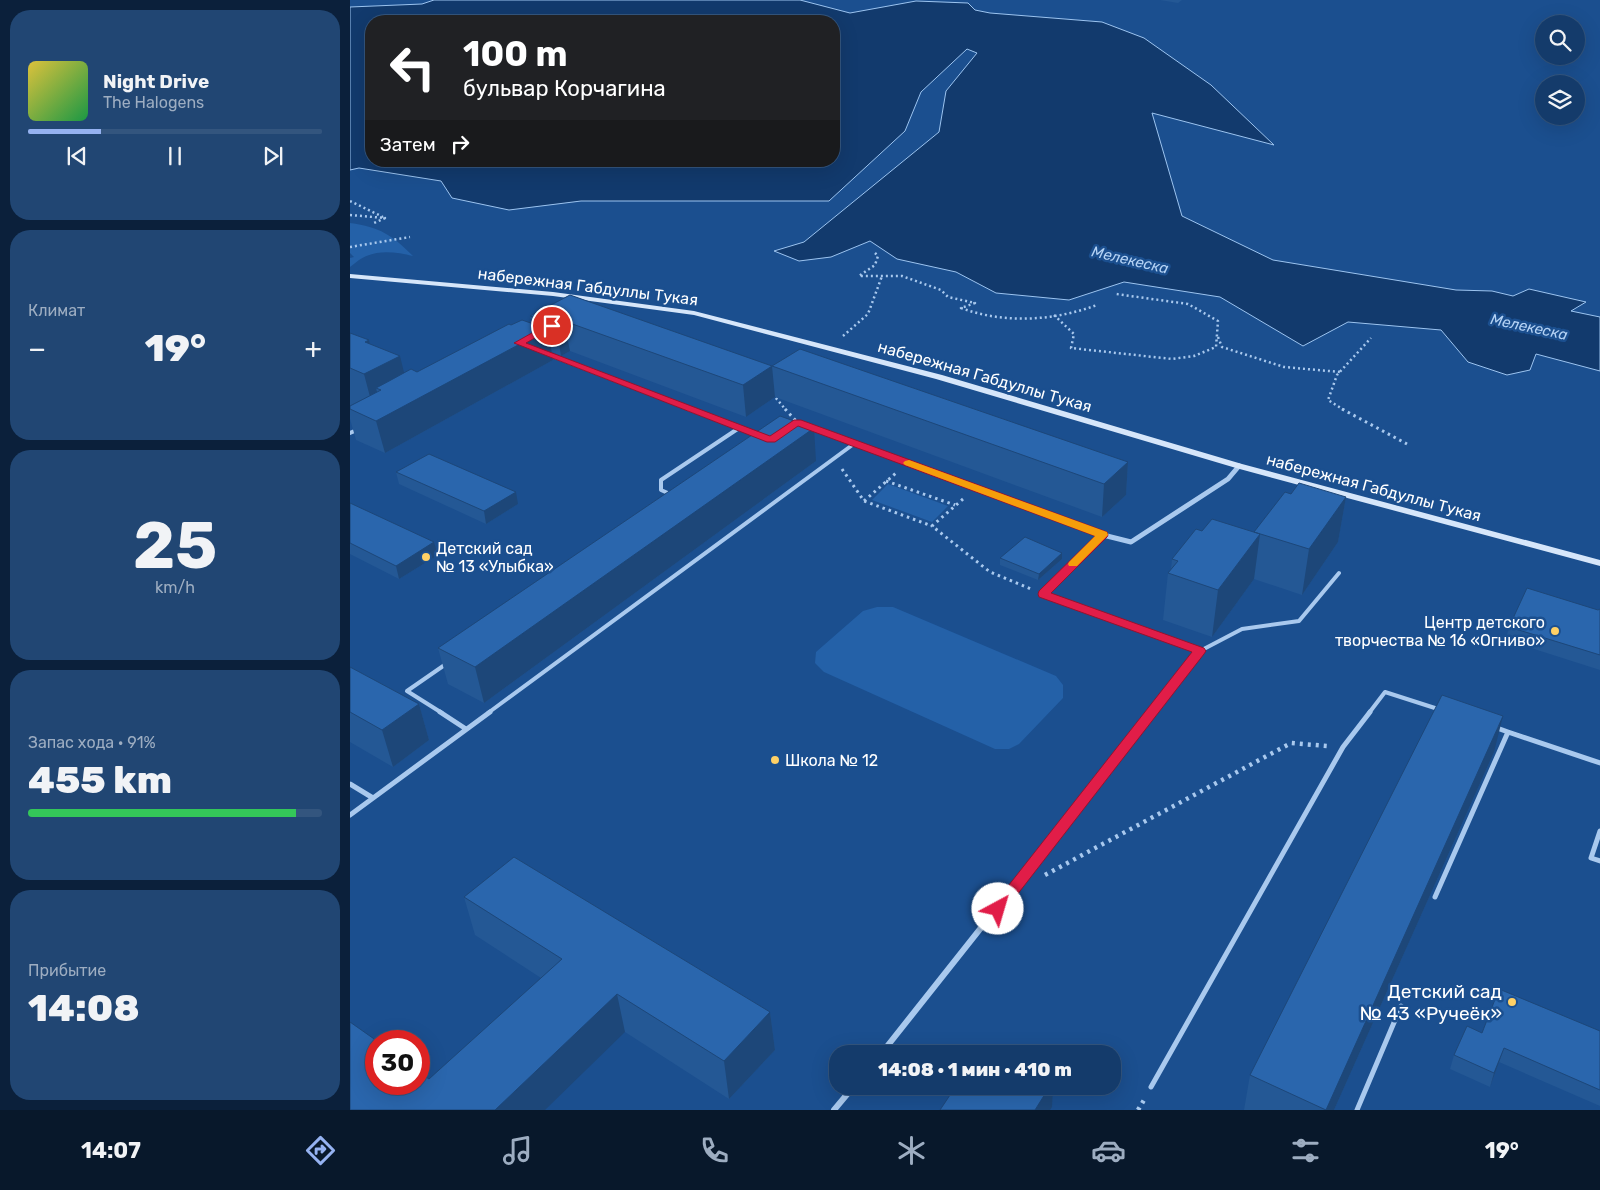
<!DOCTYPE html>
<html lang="ru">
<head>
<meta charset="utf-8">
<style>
  body { margin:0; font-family:Rubik,sans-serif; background:#214673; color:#f1f3f6; height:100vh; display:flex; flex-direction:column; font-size:19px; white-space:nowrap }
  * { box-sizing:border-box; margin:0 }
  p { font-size:16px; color:#9dadc1 }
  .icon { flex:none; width:28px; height:28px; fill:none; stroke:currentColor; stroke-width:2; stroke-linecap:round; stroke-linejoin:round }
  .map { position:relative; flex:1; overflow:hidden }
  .details { display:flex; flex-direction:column; gap:10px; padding:10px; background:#0b203b; width:350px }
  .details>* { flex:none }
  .top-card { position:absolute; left:15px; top:15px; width:475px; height:152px; border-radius:20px; box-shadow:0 5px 20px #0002,0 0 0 1px #33557e; background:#202124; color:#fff; overflow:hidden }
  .tools { position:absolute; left:1185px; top:15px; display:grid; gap:10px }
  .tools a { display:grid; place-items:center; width:50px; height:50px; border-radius:50%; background:#143b6b; box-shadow:0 5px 20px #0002,0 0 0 1px #33557e; font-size:25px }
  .speed { position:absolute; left:15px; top:1030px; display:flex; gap:10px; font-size:25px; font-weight:700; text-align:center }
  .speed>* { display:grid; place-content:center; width:65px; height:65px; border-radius:50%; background:#143b6b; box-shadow:0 5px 20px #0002,0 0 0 1px #33557e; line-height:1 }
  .speed .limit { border:8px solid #d22; background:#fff; color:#111 }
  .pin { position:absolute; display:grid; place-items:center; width:42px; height:42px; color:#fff; margin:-21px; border:2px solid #fff; border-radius:50%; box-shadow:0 1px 5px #0007 }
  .me { position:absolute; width:55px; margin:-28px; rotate:39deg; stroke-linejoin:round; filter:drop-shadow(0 0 4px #0008) }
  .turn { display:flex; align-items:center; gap:18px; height:105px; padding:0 15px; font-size:22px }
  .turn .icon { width:65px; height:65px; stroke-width:2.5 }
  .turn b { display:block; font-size:35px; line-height:42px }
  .then { display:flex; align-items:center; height:48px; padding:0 15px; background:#0003; gap:10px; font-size:19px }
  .big { font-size:38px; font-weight:800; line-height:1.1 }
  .details .widget { flex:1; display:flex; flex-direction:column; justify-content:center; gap:8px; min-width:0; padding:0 18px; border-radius:20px; background:#214673 }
  .details .dial { align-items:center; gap:0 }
  .dial b { font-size:65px; line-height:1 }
  .song { display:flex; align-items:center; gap:15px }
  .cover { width:60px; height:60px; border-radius:8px; background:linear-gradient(135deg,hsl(50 70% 55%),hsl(140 70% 35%)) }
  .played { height:5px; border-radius:2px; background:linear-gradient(90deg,#95b2f1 25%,#33557e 25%) }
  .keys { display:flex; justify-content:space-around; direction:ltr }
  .heat { display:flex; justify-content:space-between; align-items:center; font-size:28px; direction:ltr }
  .charge { height:8px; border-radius:4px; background:linear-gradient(90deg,#34c759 91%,#33557e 0) }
  .trip { position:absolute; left:479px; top:1045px; width:292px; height:50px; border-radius:20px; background:#143b6b; box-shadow:0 5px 20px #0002,0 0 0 1px #33557e; font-weight:800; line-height:50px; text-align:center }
  .tab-bar { display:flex; height:80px; justify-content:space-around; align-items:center; background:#08182b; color:#9dadc1 }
  .tab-bar .icon { width:35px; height:35px }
  .tab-bar .on { color:#95b2f1 }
  .tab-bar b { font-size:22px; color:#f1f3f6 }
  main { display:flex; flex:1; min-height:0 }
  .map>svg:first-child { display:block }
  .green { fill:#2461a8 }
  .water { fill:#123a6d; stroke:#9cc4f0; fill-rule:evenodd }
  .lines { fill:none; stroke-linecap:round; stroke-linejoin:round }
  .path-far2 { stroke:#a9c9ee; stroke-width:2.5; stroke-dasharray:2 3; stroke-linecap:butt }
  .path-far1 { stroke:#a9c9ee; stroke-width:3; stroke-dasharray:2.5 4; stroke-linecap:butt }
  .path { stroke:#a9c9ee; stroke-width:4.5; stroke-dasharray:3 5; stroke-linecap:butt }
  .service-far2 { stroke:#a9c9ee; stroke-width:3 }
  .service-far1 { stroke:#a9c9ee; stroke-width:4 }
  .service { stroke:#a9c9ee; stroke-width:5 }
  .minor-far1 { stroke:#a9c9ee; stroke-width:5 }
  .minor { stroke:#a9c9ee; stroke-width:6 }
  .secondary { fill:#d6e6fa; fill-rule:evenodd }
  .wall { fill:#245895 }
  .shaded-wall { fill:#1d4779 }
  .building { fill:#2a66ad; stroke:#1d4779 }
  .route { fill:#e11d48; stroke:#92132f }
  .slow { fill:#f59e0b }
  .poi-dot { fill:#ffd166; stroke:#1b4f8f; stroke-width:2 }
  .labels { text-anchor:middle; stroke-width:5; stroke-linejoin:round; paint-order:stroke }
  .far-water-label { font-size:15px; font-style:italic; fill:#b5d3f5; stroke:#1b4f8f }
  .street-label { font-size:16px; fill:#fff; stroke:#1b4f8f }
  .poi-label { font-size:16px; fill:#fff; stroke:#1b4f8f; text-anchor:start }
  .near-poi-label { font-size:19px; fill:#fff; stroke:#1b4f8f; text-anchor:end }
</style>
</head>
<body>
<main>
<section class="details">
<div class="widget">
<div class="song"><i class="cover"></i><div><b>Night Drive</b><p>The Halogens</p></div></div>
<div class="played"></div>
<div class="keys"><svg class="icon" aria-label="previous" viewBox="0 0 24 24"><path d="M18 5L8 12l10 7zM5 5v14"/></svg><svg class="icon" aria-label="pause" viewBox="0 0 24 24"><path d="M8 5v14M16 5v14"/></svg><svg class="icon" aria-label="next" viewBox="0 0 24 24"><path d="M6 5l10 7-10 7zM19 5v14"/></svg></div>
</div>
<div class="widget"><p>Климат</p>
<div class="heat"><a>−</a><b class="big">19°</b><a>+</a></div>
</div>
<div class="widget dial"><b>25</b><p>km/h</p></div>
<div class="widget"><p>Запас хода · 91%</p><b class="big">455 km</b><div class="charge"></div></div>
<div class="widget"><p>Прибытие</p><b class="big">14:08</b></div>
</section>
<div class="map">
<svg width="1250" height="1110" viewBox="0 0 1250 1110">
  <rect width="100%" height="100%" fill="#1b4f8f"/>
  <!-- green -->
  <path class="green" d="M 0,223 C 30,227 42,235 63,256 C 45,252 26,249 9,260 C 6,262 3,265 0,267 L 0,258 L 4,257 L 0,253 Z
    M 538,484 L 598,506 L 582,522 L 522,500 Z
    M 527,607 L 543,607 L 706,676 L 713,685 L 713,698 L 669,744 L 659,749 L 645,749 L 474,672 L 465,663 L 466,652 L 513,611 Z"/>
  <!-- water -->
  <path class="water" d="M 84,0 L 450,0 L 500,13 L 566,1 L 618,3 L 625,10 L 640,13 L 752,22 L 794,38 L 861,85 L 924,145 L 802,113 L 832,216 L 923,260 L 1106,290 L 1142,291 L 1163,296 L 1179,289 L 1236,302 L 1221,311 L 1250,317 L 1250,371 L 1186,354 L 1180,370 L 1157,375 L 1118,362 L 1091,330 L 998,322 L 953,346 L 870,297 L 774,282 L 719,300 L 646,293 L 606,272 L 547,259 L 520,241 L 481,257 L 449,261 L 424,251 L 454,242 L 589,132 L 596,91 L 627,53 L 617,49 L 571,92 L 555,131 L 479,201 L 231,201 L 159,210 L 102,198 L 91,181 L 9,168 L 0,170 L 0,7 L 72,4 ZM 21,21 L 484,21 L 484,161 L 21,161 Z"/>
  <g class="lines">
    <!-- path-far2 -->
    <path class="path-far2" d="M 0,201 L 33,217
      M 0,215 L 35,218 L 24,223
      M 0,247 L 60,237
      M 525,253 L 528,256 L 525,265 L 509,276 L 552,276 L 591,290 L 598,297 L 625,303 L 611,308 C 654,324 704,321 747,305
      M 704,315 L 724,334 L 721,348 L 822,359 L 844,356 L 866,347 L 868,321 L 838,304 L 766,294
      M 493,336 L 518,314 L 532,276
      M 868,337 L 872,347 L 934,367 L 990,372
      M 428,395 L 425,397 L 436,410
      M 994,410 L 978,400 L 987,375 L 1021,338"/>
    <!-- path-far1 -->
    <path class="path-far1" d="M 435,409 L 447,422
      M 992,409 L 1057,444
      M 492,469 L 514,501 L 582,526
      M 536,481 L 605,505
      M 613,499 L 582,526 L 640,572 L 681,589
      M 514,501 L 546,473"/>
    <!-- path -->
    <path class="path" d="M 695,875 L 941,743 L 977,746
      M 788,1110 L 794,1100"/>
    <!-- service-far2 -->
    <path class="service-far2" d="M 199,355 L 341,410"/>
    <!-- service-far1 -->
    <path class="service-far1" d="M 338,409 L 407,435
      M 459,427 L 753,535
      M 0,433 L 7,430
      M 320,494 L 311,490 L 311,480 L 389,428
      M 850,651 L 892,629 L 949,621 L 989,573
      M 92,713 L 57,691 L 96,664
      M 138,713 L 505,443
      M 1019,713 L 1035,692 L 1088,709"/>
    <!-- service -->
    <path class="service" d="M 90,712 L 116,729
      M 1158,732 L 1250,763
      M 0,784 L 23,798
      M 0,815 L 140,712
      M 1250,831 L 1241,858 L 1250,861
      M 1085,897 L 1158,732 L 1147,728
      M 801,1087 L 993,747 L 1020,712
      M 1007,1110 L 1051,1006"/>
    <!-- minor-far1 -->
    <path class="minor-far1" d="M 801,713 L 850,651 L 693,594 L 753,535 L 781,542 L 878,479 L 889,466"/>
    <!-- minor -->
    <path class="minor" d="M 531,1054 L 802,712
      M 484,1110 L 504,1086"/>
    <!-- secondary -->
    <path class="secondary" d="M 0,274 L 203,292 L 344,311 L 592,375 L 892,464 L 1250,560 L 1250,566 L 886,468 L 586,379 L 344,315 L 203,296 L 0,278 Z"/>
  </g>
  <!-- wall -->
  <path class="wall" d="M 810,0 L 832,0 L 828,3 Z
    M 220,295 L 422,366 L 778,462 L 776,495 L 752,517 L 425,397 L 396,417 L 220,351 L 211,356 L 202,352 L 203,360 L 35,453 L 6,440 L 0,419 L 0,406 L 2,406 L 0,405 L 0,333 L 19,340 L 20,344 L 54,373 L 67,372 L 161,325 L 182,323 L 180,316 Z
    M 466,461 L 134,703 L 98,684 L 88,648 Z
    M 46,472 L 168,504 L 136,524 L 49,484 Z
    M 941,494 L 996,497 L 988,542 L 952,595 L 904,579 L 862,637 L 813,620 L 818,573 L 821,569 L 822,559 L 852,531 L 904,532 Z
    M 0,503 L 88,555 L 49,579 L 0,554 Z
    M 650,558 L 712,559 L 688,580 L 650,565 Z
    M 1250,609 L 1250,670 L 1156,640 L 1159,627 Z
    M 0,667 L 69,704 L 79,740 L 43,767 L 0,742 Z
    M 1144,752 L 984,1110 L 894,1110 L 900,1075 Z
    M 114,897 L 420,1012 L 425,1050 L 379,1099 L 275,1032 L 79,1079 L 191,978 L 125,935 Z
    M 1250,1031 L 1250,1106 L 1149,1062 L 1140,1087 L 1100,1069 L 1104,1055 L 1132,1033 Z"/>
  <!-- shaded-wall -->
  <path class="shaded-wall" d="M 214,321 L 220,351 L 211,356 L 206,325 Z
    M 198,329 L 203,360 L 35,453 L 26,421 Z
    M 19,340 L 26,368 L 50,356 L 60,397 L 31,390 L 26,388 L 32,412 L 25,416 L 14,374 L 15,342 Z
    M 422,366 L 425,397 L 396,417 L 393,385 Z
    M 464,428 L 466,461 L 134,703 L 125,667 Z
    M 778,462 L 776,495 L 752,517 L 754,484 Z
    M 166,492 L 168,504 L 136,524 L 134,511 Z
    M 996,497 L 988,542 L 952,595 L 959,549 Z
    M 910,534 L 904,579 L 862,637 L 868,590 Z
    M 84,542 L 88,555 L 49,579 L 46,566 Z
    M 712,553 L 712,559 L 688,580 L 689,574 Z
    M 69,704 L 79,740 L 43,767 L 32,730 Z
    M 1153,716 L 1144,752 L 984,1110 L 976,1110 Z
    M 267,994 L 275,1032 L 195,1110 L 145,1110 Z
    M 420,1012 L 425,1050 L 379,1099 L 374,1061 Z
    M 1154,1048 L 1149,1062 L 1140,1087 L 1144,1073 Z
    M 700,1086 L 703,1086 L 702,1107 L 700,1110 L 685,1110 Z"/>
  <!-- building -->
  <path class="building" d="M 220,295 L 422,366 L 393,385 L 214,321 L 206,325 L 180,316 Z
    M 172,320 L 198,329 L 26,421 L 0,409 L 0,406 L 31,390 L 26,388 L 41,380 L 61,369 L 67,372 L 159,324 L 161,325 Z
    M 0,333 L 19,340 L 15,342 L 50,356 L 14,374 L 0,368 Z
    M 450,349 L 778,462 L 754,484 L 422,366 Z
    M 430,416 L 464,428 L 125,667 L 88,648 Z
    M 79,454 L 166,492 L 134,511 L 46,472 Z
    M 949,483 L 996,497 L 959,549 L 904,532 L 935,492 L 941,494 Z
    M 0,503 L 84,542 L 46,566 L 0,543 Z
    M 862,519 L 910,534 L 868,590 L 818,573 L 828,561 L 822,559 L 846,529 L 852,531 Z
    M 675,537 L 712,553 L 689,574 L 650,558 Z
    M 1177,588 L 1248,610 L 1250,609 L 1250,655 L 1159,627 Z
    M 0,667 L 69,704 L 32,730 L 0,712 Z
    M 1092,695 L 1153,716 L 976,1110 L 900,1075 Z
    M 164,857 L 420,1012 L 374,1061 L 267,994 L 145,1110 L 0,1110 L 0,1022 L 27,1041 L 26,1084 L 69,1084 L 69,1072 L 79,1079 L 212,959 L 114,897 Z
    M 1149,989 L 1250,1031 L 1250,1090 L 1154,1048 L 1144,1073 L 1104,1055 L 1117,1026 L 1132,1033 Z
    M 634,1046 L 649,1054 L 628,1054 Z
    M 606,1086 L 700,1086 L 685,1110 L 590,1110 Z"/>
  <!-- route -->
  <path class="route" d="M 198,324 L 205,324 L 206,326 L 176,343 L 420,436 L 444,420 L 451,420 L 757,532 L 758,535 L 757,537 L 701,593 L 854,648 L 856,651 L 854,654 L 653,913 L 648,914 L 643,913 L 640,909 L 842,652 L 689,597 L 688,594 L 689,591 L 745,536 L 448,426 L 425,442 L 417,442 L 164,343 Z"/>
  <!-- slow -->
  <path class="slow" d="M 559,460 L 757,532 L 758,535 L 727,566 L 719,566 L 718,564 L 719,562 L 745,536 L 555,465 L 553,463 L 555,461 Z"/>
  <!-- markers -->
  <g class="poi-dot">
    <circle cx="76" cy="557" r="5"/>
    <circle cx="1205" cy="631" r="5"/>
    <circle cx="425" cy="760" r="5"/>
    <circle cx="1162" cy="1002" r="5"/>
  </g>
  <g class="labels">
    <!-- far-water labels -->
    <g class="far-water-label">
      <text transform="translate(780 260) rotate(13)" y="5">Мелекеска</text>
      <text transform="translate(1179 327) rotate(12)" y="5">Мелекеска</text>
    </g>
    <!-- street labels -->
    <g class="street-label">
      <text transform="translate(238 286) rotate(7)" y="6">набережная Габдуллы Тукая</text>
      <text transform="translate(635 376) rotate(16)" y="6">набережная Габдуллы Тукая</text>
      <text transform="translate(1024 487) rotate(15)" y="6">набережная Габдуллы Тукая</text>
    </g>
    <!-- poi labels -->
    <g class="poi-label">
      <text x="86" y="554">Детский сад<tspan x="86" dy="18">№ 13 «Улыбка»</tspan></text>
      <text x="1195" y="628" text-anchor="end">Центр детского<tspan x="1195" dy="18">творчества № 16 «Огниво»</tspan></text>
      <text x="435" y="766">Школа № 12</text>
    </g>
    <!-- near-poi labels -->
    <g class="near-poi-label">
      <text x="1152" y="998">Детский сад<tspan x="1152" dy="22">№ 43 «Ручеёк»</tspan></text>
    </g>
  </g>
</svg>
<div class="tools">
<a><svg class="icon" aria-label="search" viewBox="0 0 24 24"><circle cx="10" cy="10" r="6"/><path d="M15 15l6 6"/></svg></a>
<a><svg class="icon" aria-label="layers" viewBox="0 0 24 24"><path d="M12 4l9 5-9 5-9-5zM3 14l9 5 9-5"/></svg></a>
</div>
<div class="speed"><div class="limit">30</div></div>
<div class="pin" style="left:202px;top:326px;background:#d93025"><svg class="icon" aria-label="arrive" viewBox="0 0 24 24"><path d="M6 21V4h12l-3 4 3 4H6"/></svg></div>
<svg class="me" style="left:648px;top:909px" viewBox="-20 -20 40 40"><circle r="19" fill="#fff"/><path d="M0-13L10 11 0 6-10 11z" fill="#e11d48"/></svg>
<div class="trip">14:08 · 1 мин · 410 m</div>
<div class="top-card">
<div class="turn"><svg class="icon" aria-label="left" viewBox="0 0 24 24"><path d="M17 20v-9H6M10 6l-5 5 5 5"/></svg><div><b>100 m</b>бульвар Корчагина</div></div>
<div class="then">Затем<svg class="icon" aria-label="right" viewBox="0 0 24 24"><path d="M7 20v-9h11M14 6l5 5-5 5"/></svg></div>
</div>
</div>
</main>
<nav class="tab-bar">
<b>14:07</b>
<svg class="icon on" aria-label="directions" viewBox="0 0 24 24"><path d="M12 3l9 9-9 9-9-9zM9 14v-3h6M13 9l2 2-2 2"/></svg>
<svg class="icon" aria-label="music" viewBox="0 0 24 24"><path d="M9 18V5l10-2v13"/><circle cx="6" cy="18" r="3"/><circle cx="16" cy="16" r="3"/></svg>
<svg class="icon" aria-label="phone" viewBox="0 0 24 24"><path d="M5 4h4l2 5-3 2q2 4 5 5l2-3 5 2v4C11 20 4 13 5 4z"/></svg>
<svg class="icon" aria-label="climate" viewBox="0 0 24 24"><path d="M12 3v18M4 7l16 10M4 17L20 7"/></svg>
<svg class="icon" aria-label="car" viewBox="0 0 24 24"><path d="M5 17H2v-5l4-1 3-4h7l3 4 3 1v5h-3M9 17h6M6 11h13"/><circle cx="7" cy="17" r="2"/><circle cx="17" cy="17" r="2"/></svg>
<svg class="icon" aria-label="filters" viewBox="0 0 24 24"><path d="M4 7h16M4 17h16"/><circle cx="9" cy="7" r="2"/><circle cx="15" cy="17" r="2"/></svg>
<b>19°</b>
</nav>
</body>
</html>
